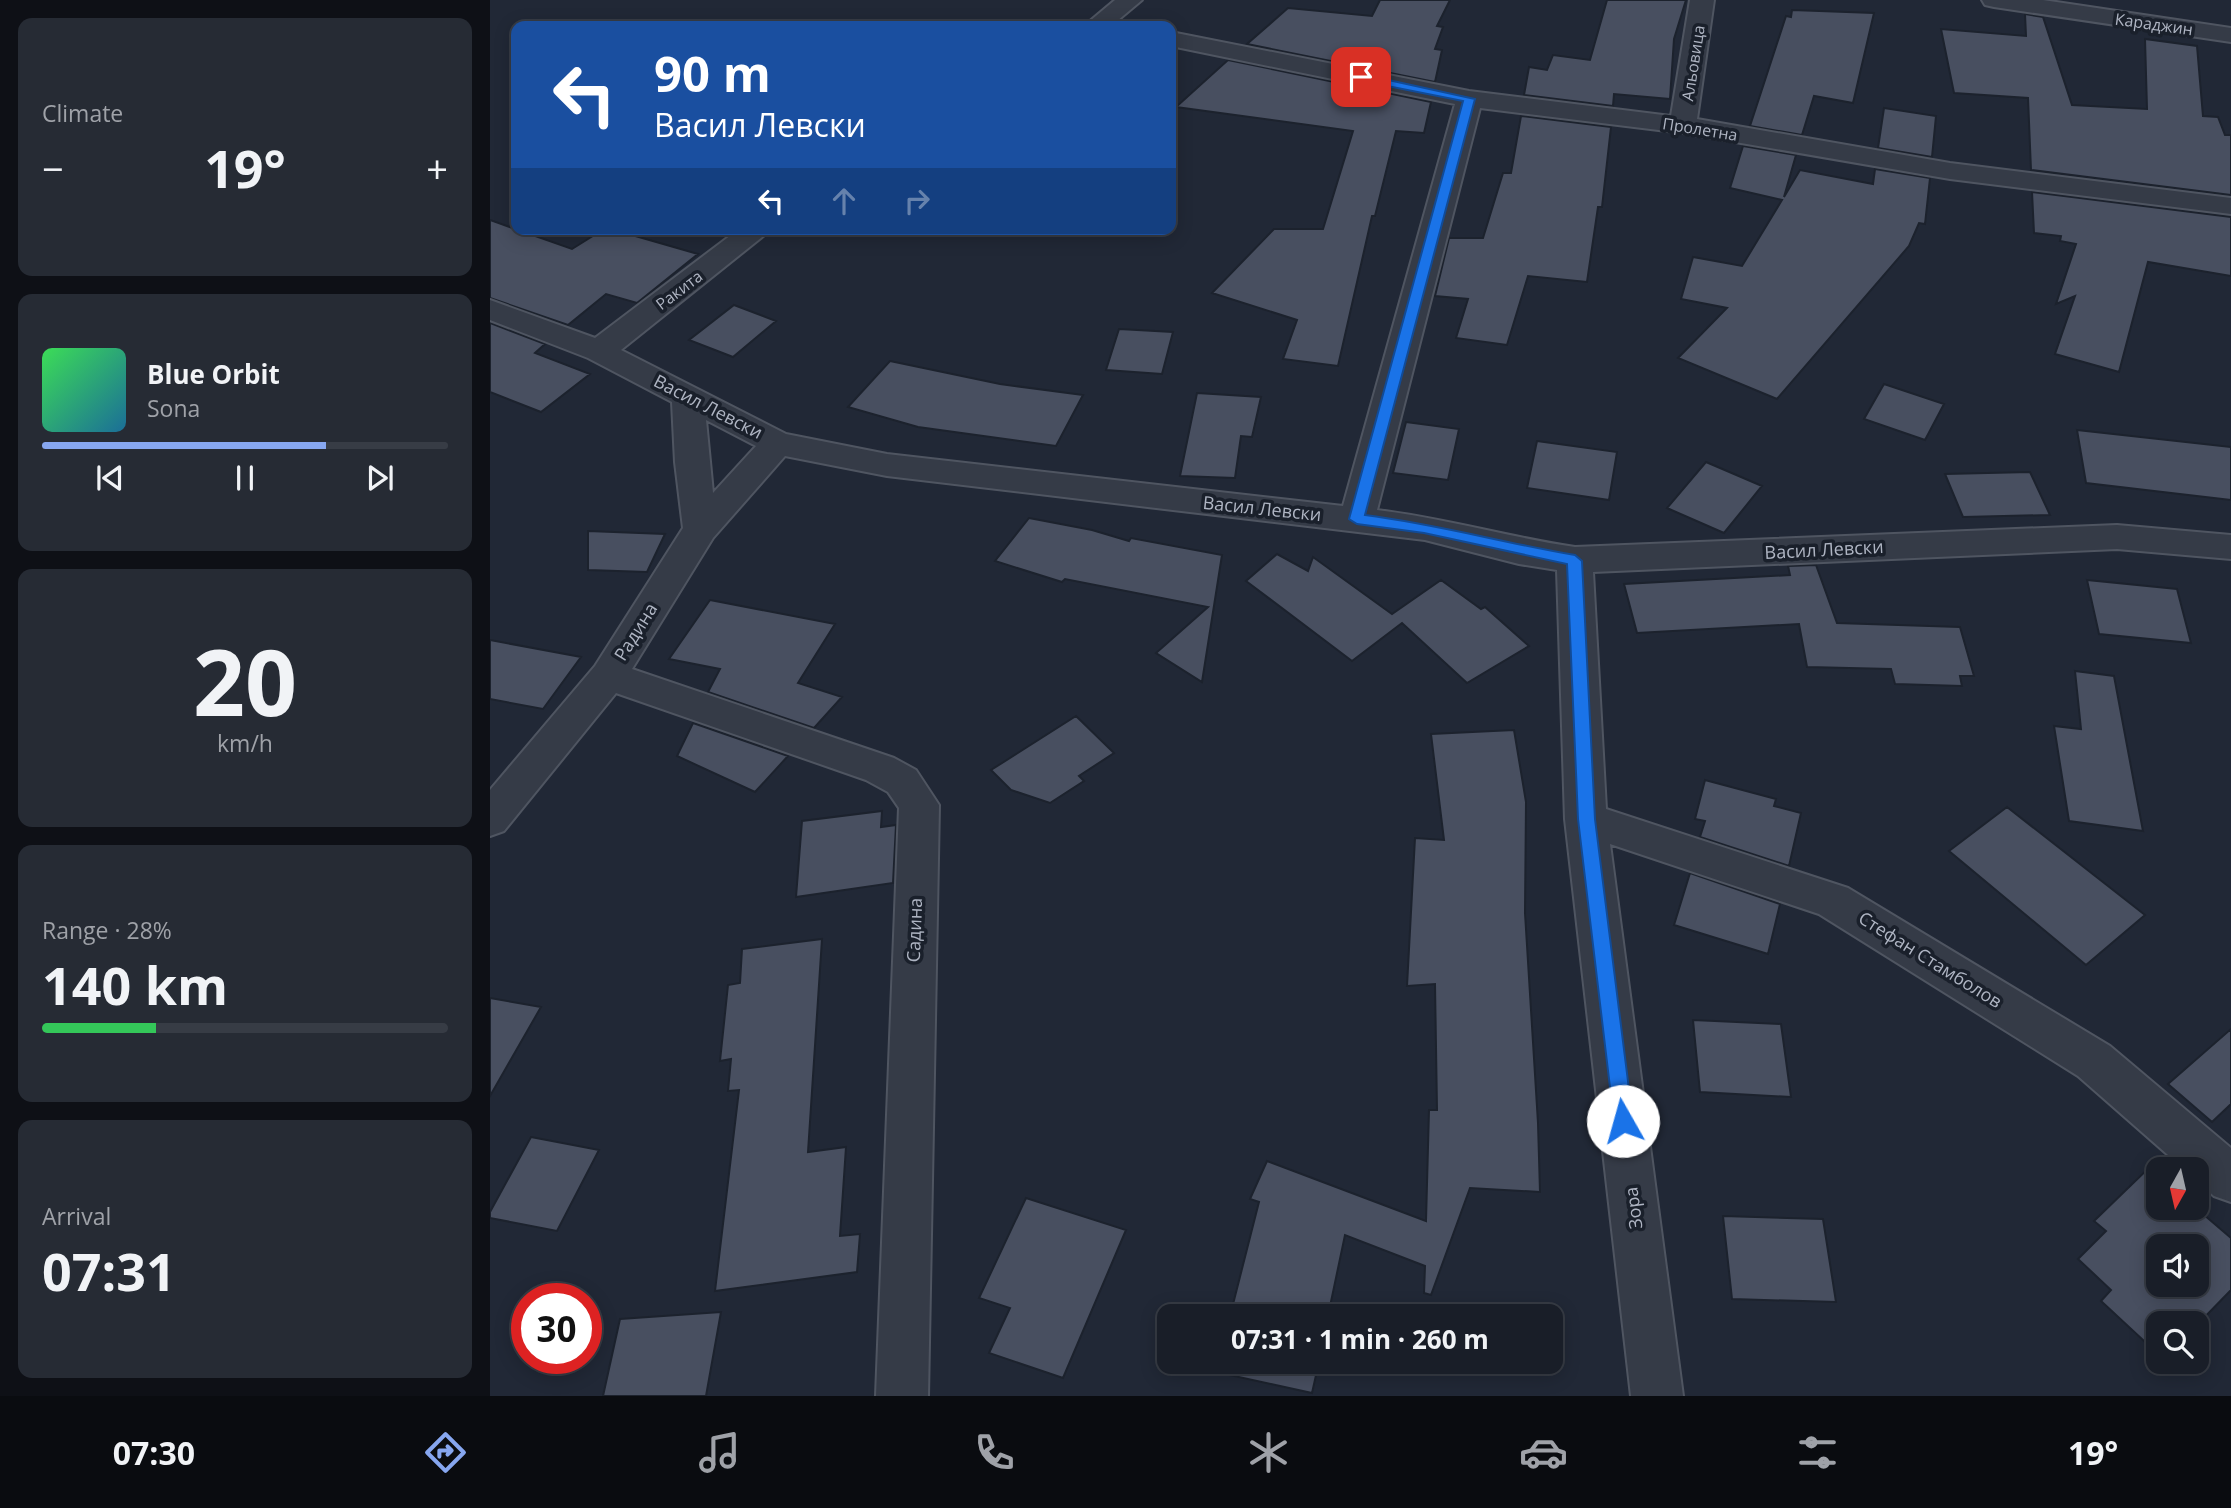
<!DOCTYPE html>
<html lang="en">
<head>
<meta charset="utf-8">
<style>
  body { margin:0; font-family:"Open Sans",sans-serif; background:#262b34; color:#f1f3f6; height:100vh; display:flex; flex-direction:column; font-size:26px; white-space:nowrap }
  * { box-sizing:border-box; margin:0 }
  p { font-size:23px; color:#9fa2a8 }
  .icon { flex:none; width:38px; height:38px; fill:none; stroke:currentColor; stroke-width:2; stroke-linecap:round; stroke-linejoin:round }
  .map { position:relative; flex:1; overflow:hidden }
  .side { display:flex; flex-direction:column; gap:18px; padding:18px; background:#0e1016; width:490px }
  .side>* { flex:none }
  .top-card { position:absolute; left:21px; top:21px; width:665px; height:214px; border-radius:14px; box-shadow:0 4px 18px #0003,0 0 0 2px #373c45; background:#1a4fa0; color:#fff; overflow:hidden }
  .needle { width:46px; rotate:188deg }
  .controls { position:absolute; left:1656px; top:1157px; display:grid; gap:14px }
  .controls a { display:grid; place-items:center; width:63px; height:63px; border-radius:14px; background:#191e28; box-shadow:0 4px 18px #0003,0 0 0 2px #373c45; font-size:35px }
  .speed { position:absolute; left:21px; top:1283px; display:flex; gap:14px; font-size:35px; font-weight:700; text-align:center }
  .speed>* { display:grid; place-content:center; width:91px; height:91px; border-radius:50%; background:#191e28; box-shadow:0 4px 18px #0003,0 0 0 2px #373c45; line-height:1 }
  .speed .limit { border:10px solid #d22; background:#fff; color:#111 }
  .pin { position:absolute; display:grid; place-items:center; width:60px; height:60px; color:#fff; margin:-30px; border-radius:14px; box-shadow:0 4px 10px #0006 }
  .me { position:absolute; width:77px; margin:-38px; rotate:353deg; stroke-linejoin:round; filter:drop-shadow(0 0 5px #0008) }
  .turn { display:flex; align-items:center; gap:24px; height:147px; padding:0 28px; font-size:32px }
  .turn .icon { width:91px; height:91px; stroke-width:2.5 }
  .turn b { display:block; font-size:49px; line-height:60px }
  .lanes { display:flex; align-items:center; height:66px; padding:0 28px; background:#0003; justify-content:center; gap:35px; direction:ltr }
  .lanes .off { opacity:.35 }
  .big { font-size:52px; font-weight:700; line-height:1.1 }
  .side .widget { flex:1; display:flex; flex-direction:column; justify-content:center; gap:10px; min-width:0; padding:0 24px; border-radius:14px; background:#262b34 }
  .side .dial { align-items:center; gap:0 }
  .dial b { font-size:91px; line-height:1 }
  .song { display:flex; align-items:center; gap:21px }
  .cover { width:84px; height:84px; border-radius:10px; background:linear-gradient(135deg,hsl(130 70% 55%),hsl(200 70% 35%)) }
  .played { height:7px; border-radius:4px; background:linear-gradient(90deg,#87a7f0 70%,#373c45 70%) }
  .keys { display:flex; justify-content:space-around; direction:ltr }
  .heat { display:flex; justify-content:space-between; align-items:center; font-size:38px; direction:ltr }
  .charge { height:10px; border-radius:5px; background:linear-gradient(90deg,#34c759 28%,#373c45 0) }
  .trip { position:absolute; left:667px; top:1304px; width:406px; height:70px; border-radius:14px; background:#191e28; box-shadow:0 4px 18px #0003,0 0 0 2px #373c45; font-weight:700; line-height:70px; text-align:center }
  .tabs { display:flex; height:112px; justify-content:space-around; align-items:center; background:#0a0c10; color:#9fa2a8 }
  .tabs .icon { width:49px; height:49px }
  .tabs .active { color:#87a7f0 }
  .tabs b { font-size:32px; color:#f1f3f6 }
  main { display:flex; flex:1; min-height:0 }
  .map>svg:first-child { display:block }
  .building { fill:#484f60; stroke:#1c222d; stroke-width:2; fill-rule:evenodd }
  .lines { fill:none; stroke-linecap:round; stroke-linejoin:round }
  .minor-casing { stroke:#4f5561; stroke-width:4 }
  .minor { fill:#353b47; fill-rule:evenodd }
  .route { fill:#1a73e8; stroke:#114b97; stroke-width:2 }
  .labels { text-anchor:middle; stroke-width:7; stroke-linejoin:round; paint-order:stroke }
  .far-street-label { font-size:16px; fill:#afb5c3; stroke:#1a202b }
  .street-label { font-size:18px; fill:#afb5c3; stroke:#1a202b }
</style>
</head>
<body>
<main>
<section class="side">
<div class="widget"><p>Climate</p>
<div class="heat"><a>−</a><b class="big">19°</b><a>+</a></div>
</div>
<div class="widget">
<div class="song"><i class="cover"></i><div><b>Blue Orbit</b><p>Sona</p></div></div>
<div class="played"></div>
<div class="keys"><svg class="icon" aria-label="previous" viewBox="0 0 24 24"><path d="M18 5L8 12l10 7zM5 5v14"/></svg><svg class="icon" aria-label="pause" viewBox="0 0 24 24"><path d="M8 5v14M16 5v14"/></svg><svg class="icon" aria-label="next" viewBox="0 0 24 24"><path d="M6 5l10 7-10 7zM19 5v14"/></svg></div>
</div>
<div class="widget dial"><b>20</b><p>km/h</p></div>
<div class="widget"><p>Range · 28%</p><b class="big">140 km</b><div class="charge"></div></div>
<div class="widget"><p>Arrival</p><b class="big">07:31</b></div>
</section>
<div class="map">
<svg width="1741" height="1396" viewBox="0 0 1741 1396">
  <rect width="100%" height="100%" fill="#212836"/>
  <!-- building -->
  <path class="building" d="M 890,0 L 960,0 L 947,26 L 953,27 L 945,49 L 952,50 L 945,82 L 757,44 L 798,8 L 882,16 Z
    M 1117,0 L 1196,0 L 1184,39 L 1180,99 L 1124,94 L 1123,106 L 1034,95 L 1039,67 L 1057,70 L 1063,55 L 1100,60 Z
    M 1302,10 L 1384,13 L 1363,103 L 1324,96 L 1312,135 L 1260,126 L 1296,16 L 1301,17 Z
    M 1535,14 L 1553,17 L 1582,105 L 1657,109 L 1655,39 L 1707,46 L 1713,116 L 1728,117 L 1735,135 L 1741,135 L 1741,195 L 1541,170 L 1538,98 L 1464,93 L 1451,29 L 1536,36 Z
    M 738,60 L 941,102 L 934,133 L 906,131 L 885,216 L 882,216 L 848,366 L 793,359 L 807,320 L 722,293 L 784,229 L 833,229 L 863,131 L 686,107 Z
    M 1394,108 L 1446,116 L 1442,157 L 1388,148 Z
    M 1031,116 L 1121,127 L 1112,207 L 1108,207 L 1097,282 L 1038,276 L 1017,345 L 966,338 L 978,299 L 945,296 L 959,238 L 993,238 L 1013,173 L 1021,173 Z
    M 1253,146 L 1306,155 L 1294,197 L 1310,170 L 1383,184 L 1385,169 L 1440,178 L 1435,224 L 1429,223 L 1419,246 L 1287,399 L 1188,358 L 1237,308 L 1191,299 L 1203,257 L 1252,266 L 1292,200 L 1240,188 Z
    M 1542,192 L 1741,217 L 1741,276 L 1658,262 L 1629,372 L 1565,354 L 1585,296 L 1566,304 L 1586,244 L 1570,241 L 1571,236 L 1544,233 Z
    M 0,220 L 82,249 L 114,229 L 121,229 L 208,254 L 147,303 L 116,294 L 78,325 L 0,298 Z
    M 244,305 L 286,321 L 243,357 L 199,340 Z
    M 0,323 L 55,344 L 45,353 L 100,374 L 51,412 L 0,392 Z
    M 629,329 L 683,332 L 672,374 L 616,370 Z
    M 400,361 L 510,384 L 593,395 L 566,446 L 428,427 L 358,407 Z
    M 1394,384 L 1454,404 L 1435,440 L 1374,419 Z
    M 707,393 L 771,397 L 762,437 L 751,436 L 745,478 L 690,476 Z
    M 916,422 L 969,429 L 958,480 L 903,473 Z
    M 1587,430 L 1741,447 L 1741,500 L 1596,483 Z
    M 1047,441 L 1127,452 L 1119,500 L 1037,488 Z
    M 1216,462 L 1272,486 L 1234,533 L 1177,508 Z
    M 1540,472 L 1560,515 L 1473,517 L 1455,474 Z
    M 539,518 L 602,530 L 639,541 L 641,538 L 732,555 L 712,682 L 666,653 L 718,607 L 575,579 L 572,582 L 505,561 Z
    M 98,531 L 175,534 L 157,572 L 98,570 Z
    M 787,554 L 818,571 L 823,557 L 902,614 L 951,580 L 991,609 L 995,607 L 1039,646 L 977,683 L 912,623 L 862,661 L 756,581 Z
    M 1326,565 L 1347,623 L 1470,627 L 1484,676 L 1470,676 L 1472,686 L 1405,684 L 1401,669 L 1317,667 L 1309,624 L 1147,633 L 1134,584 L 1300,575 L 1298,566 Z
    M 1597,580 L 1687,589 L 1701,643 L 1609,634 Z
    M 220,600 L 345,624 L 308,683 L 352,697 L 324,728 L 218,692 L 230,669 L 179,659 Z
    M 0,640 L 91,657 L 53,709 L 0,699 Z
    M 1585,671 L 1624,676 L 1653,831 L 1579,821 L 1564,726 L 1591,729 Z
    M 586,716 L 624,753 L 589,776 L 594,781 L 560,803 L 521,790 L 501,770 Z
    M 203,723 L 298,756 L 265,792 L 187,756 Z
    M 1024,730 L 1036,802 L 1035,913 L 1048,1123 L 1050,1192 L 980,1188 L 941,1295 L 934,1293 L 935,1266 L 855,1235 L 838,1316 L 740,1316 L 769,1202 L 760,1199 L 777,1161 L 936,1221 L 939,1110 L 947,1110 L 945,984 L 917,986 L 925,838 L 954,840 L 941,734 Z
    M 1215,780 L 1286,799 L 1284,806 L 1311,813 L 1299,866 L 1210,837 L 1215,821 L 1205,819 Z
    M 1517,807 L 1655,915 L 1596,965 L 1459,851 Z
    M 392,811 L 391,827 L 406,825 L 403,883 L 306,897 L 312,821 Z
    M 1200,873 L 1290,904 L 1278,954 L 1184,925 Z
    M 332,939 L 318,1152 L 356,1147 L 350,1236 L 370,1234 L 367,1272 L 225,1291 L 249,1090 L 238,1091 L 241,1059 L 230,1061 L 238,985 L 250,983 L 252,949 Z
    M 0,998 L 51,1007 L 0,1096 Z
    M 1203,1020 L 1291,1024 L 1301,1097 L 1210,1092 Z
    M 1741,1029 L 1741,1104 L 1722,1122 L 1678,1084 Z
    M 41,1137 L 109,1150 L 67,1231 L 0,1218 L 0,1212 Z
    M 1668,1159 L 1668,1208 L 1706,1208 L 1741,1238 L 1741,1290 L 1706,1326 L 1706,1323 L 1668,1323 L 1668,1354 L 1611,1301 L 1621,1290 L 1588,1259 L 1616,1231 L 1604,1221 ZM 1668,1246 L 1706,1246 L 1706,1284 L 1668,1284 Z
    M 536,1198 L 636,1230 L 573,1378 L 499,1353 L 520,1308 L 489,1298 Z
    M 1233,1216 L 1333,1219 L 1346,1302 L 1242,1299 Z
    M 231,1312 L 216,1396 L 113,1396 L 130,1319 Z
    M 729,1362 L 829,1362 L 822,1393 L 726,1372 Z"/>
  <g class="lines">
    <defs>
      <path id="minor" d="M 625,0 L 652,0 L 621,26 L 594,26 Z
        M 1200,0 L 1224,0 L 1207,119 L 1460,163 L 1741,198 L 1741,214 L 1460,179 L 1193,133 L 990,108 L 887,510 C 954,518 1018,537 1085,547 L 1627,525 L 1741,535 L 1741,559 L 1627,549 L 1103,572 L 1116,809 L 1358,888 L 1620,1046 L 1741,1148 L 1741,1202 L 1724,1196 L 1706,1180 L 1706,1169 L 1694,1169 L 1588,1076 L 1329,914 L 1120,844 L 1193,1396 L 1141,1396 L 1075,819 L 1067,570 L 1029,564 L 935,540 L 397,476 L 295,456 L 223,538 L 142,669 L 404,758 L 426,770 L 449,805 L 438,1396 L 386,1396 L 409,808 L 398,792 L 376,780 L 126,693 L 14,831 L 0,836 L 0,790 L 105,666 L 193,528 L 185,462 L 182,402 L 98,358 L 0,320 L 0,300 L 105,338 L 249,229 L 282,229 L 131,350 L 296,434 L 397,454 L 853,506 L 965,104 L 681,46 L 681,32 L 979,91 L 1181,116 ZM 216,420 L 266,446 L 223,493 Z
        M 1492,0 L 1553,0 L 1741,28 L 1741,42 L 1504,7 L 1495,5 Z"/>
    </defs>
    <!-- minor casing -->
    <use href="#minor" class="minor-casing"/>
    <!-- minor -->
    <use href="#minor" class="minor"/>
  </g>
  <!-- route -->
  <path class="route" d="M 871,74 L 985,99 L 875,515 C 947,524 1014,543 1085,555 L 1092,561 L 1105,819 L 1143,1121 L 1140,1128 L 1133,1131 L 1127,1128 L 1124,1121 L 1088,819 L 1077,564 L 934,533 L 867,524 L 859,519 L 973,101 L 867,80 L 867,75 Z"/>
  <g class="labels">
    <!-- far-street labels -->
    <g class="far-street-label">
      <text transform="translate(1664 24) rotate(8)" y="6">Караджин</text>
      <text transform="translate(1203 63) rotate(-81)" y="6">Альовица</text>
      <text transform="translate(1210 129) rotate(9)" y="6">Пролетна</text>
      <text transform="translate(189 290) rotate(-37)" y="6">Ракита</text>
    </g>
    <!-- street labels -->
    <g class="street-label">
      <text transform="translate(218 407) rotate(27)" y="6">Васил Левски</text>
      <text transform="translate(772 509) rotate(6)" y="6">Васил Левски</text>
      <text transform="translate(1334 550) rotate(-3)" y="6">Васил Левски</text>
      <text transform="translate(146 632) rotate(-58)" y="6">Радина</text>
      <text transform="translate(425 930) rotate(-88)" y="6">Садина</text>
      <text transform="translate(1440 960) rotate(32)" y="6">Стефан Стамболов</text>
      <text transform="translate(1144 1208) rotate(-97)" y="6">Зора</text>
    </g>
  </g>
</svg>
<div class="controls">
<a><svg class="needle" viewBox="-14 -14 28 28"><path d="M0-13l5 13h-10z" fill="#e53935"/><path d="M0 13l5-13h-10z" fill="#9fa2a8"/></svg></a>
<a><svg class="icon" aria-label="sound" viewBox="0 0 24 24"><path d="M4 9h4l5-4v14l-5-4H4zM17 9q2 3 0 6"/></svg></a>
<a><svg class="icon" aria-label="search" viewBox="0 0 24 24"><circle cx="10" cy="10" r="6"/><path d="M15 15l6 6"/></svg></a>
</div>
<div class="speed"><div class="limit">30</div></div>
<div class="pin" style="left:871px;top:77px;background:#d93025"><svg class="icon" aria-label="arrive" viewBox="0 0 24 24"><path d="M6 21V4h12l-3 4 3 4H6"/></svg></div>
<svg class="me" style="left:1133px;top:1121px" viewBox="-20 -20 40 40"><circle r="19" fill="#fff"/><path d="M0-13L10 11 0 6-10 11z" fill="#1a73e8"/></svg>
<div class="trip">07:31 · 1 min · 260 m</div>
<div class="top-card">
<div class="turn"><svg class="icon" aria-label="left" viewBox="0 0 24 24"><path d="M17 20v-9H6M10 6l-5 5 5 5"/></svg><div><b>90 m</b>Васил Левски</div></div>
<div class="lanes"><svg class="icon" aria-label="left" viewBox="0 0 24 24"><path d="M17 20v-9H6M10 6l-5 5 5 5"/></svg><svg class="icon off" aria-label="ahead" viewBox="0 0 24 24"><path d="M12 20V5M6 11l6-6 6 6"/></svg><svg class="icon off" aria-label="right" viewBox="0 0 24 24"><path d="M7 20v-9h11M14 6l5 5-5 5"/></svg></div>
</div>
</div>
</main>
<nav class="tabs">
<b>07:30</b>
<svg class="icon active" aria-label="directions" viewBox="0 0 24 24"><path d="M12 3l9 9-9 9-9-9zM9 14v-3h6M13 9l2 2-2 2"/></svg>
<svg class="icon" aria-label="music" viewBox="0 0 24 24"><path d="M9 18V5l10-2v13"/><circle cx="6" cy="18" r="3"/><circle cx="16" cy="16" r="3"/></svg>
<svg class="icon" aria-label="phone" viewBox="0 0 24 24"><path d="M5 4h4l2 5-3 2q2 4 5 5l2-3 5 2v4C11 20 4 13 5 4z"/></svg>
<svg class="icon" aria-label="climate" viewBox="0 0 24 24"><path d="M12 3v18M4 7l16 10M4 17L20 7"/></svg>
<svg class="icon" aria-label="car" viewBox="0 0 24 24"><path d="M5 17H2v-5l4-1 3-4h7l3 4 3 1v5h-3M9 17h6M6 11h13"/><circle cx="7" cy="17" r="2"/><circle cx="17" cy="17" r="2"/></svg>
<svg class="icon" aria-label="filters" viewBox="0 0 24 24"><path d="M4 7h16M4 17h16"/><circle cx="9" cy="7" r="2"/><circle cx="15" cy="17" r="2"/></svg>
<b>19°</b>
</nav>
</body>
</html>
